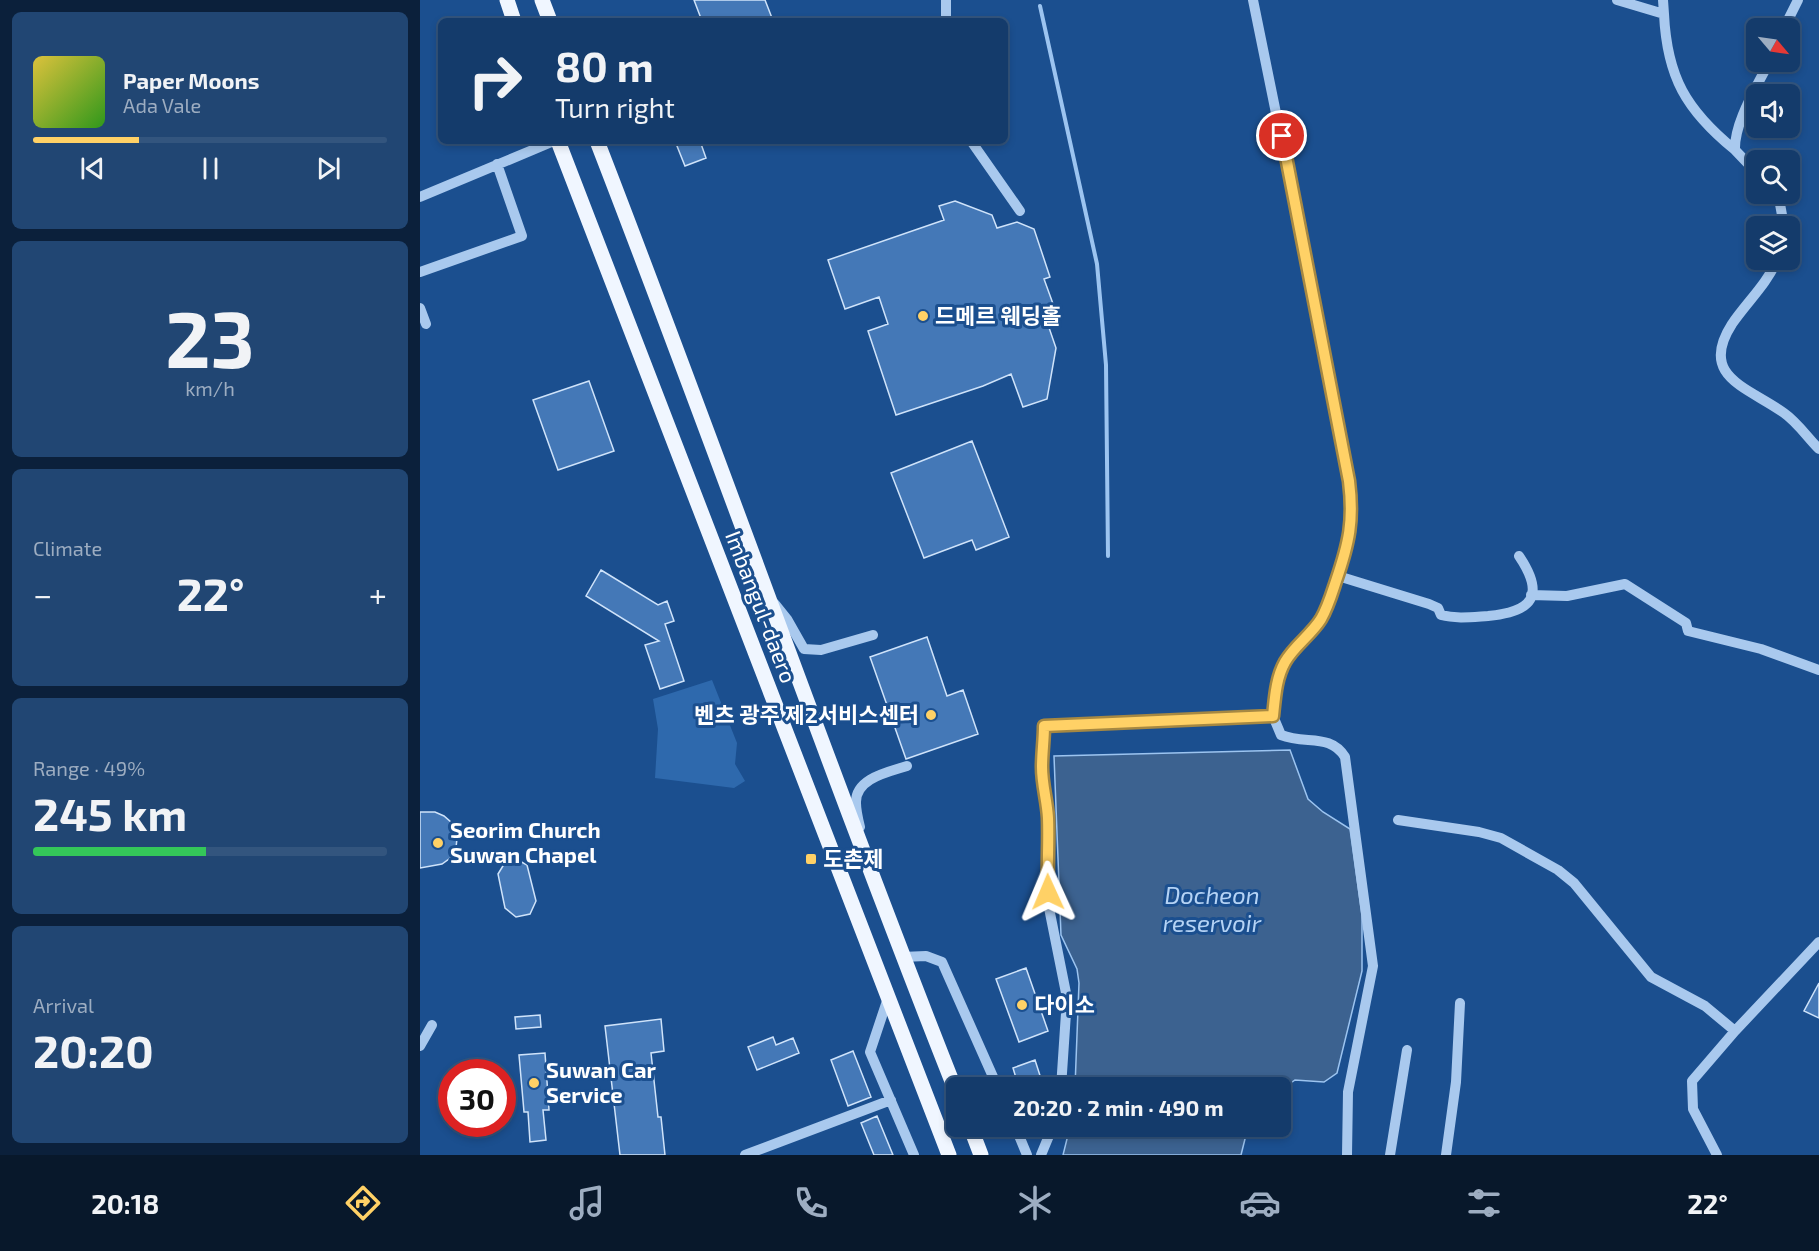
<!DOCTYPE html>
<html lang="en">
<head>
<meta charset="utf-8">
<style>
  body { margin:0; font-family:"Exo 2","Noto Sans KR",sans-serif; background:#214673; color:#f1f3f6; height:100vh; display:flex; flex-direction:column; font-size:22px; white-space:nowrap }
  * { box-sizing:border-box; margin:0 }
  p { font-size:20px; color:#9dadc1 }
  .icon { flex:none; width:33px; height:33px; fill:none; stroke:currentColor; stroke-width:2; stroke-linecap:round; stroke-linejoin:round }
  .map { position:relative; flex:1; overflow:hidden }
  .drawer { display:flex; flex-direction:column; gap:12px; padding:12px; background:#0b203b; width:420px }
  .drawer>* { flex:none }
  .top-card { position:absolute; left:18px; top:18px; width:570px; height:126px; border-radius:9px; box-shadow:0 3px 9px #0003,0 0 0 2px #33557e; background:#143b6b; color:#f1f3f6; overflow:hidden }
  .needle { width:39px; rotate:119deg }
  .buttons { position:absolute; left:1326px; top:18px; display:grid; gap:12px }
  .buttons a { display:grid; place-items:center; width:54px; height:54px; border-radius:9px; background:#143b6b; box-shadow:0 3px 9px #0003,0 0 0 2px #33557e; font-size:30px }
  .speed { position:absolute; left:18px; top:1059px; display:flex; gap:12px; font-size:30px; font-weight:700; text-align:center }
  .speed>* { display:grid; place-content:center; width:78px; height:78px; border-radius:50%; background:#143b6b; box-shadow:0 3px 9px #0003,0 0 0 2px #33557e; line-height:1 }
  .speed .limit { border:9px solid #d22; background:#fff; color:#111 }
  .pin { position:absolute; display:grid; place-items:center; width:51px; height:51px; color:#fff; margin:-26px; border:3px solid #fff; border-radius:50%; box-shadow:0 2px 6px #0007 }
  .me { position:absolute; width:66px; margin:-33px; rotate:359deg; stroke-linejoin:round; filter:drop-shadow(0 0 4px #0008) }
  .turn { display:flex; align-items:center; gap:21px; height:126px; padding:0 18px; font-size:27px }
  .turn .icon { width:78px; height:78px; stroke-width:2.5 }
  .turn b { display:block; font-size:42px; line-height:51px }
  .big { font-size:45px; font-weight:700; line-height:1.1 }
  .drawer .tile { flex:1; display:flex; flex-direction:column; justify-content:center; gap:9px; min-width:0; padding:0 21px; border-radius:9px; background:#214673 }
  .drawer .dial { align-items:center; gap:0 }
  .dial b { font-size:78px; line-height:1 }
  .song { display:flex; align-items:center; gap:18px }
  .cover { width:72px; height:72px; border-radius:9px; background:linear-gradient(135deg,hsl(50 70% 55%),hsl(110 70% 35%)) }
  .played { height:6px; border-radius:3px; background:linear-gradient(90deg,#ffd166 30%,#33557e 30%) }
  .keys { display:flex; justify-content:space-around; direction:ltr }
  .heat { display:flex; justify-content:space-between; align-items:center; font-size:33px; direction:ltr }
  .charge { height:9px; border-radius:4px; background:linear-gradient(90deg,#34c759 49%,#33557e 0) }
  .trip { position:absolute; left:526px; top:1077px; width:345px; height:60px; border-radius:9px; background:#143b6b; box-shadow:0 3px 9px #0003,0 0 0 2px #33557e; font-weight:700; line-height:60px; text-align:center }
  .dock { display:flex; height:96px; justify-content:space-around; align-items:center; background:#08182b; color:#9dadc1 }
  .dock .icon { width:42px; height:42px }
  .dock .selected { color:#ffd166 }
  .dock b { font-size:27px; color:#f1f3f6 }
  main { display:flex; flex:1; min-height:0 }
  .map>svg:first-child { display:block }
  .green { fill:#2e69ad }
  .water { fill:#3c6290; stroke:#9cc4f0; stroke-width:1.5 }
  .lines { fill:none; stroke-linecap:round; stroke-linejoin:round }
  .stream { stroke:#9cc4f0; stroke-width:4 }
  .building { fill:#4478b7; stroke:#cfe3fa; stroke-width:1.5 }
  .minor { stroke:#a9c9ee; stroke-width:10 }
  .major { stroke:#f0f6ff; stroke-width:15 }
  .route-casing { stroke:#a68842; stroke-width:15 }
  .route { stroke:#ffd166; stroke-width:10 }
  .poi-dot { fill:#ffd166; stroke:#1b4f8f; stroke-width:2 }
  .labels { text-anchor:middle; stroke-width:6; stroke-linejoin:round; paint-order:stroke }
  .poi-label { font-size:22px; font-weight:bold; fill:#fff; stroke:#1b4f8f; text-anchor:start }
  .street-label { font-size:22px; fill:#fff; stroke:#1b4f8f }
  .water-label { font-size:24px; font-style:italic; fill:#b5d3f5; stroke:#1b4f8f }
</style>
</head>
<body>
<main>
<section class="drawer">
<div class="tile">
<div class="song"><i class="cover"></i><div><b>Paper Moons</b><p>Ada Vale</p></div></div>
<div class="played"></div>
<div class="keys"><svg class="icon" aria-label="previous" viewBox="0 0 24 24"><path d="M18 5L8 12l10 7zM5 5v14"/></svg><svg class="icon" aria-label="pause" viewBox="0 0 24 24"><path d="M8 5v14M16 5v14"/></svg><svg class="icon" aria-label="next" viewBox="0 0 24 24"><path d="M6 5l10 7-10 7zM19 5v14"/></svg></div>
</div>
<div class="tile dial"><b>23</b><p>km/h</p></div>
<div class="tile"><p>Climate</p>
<div class="heat"><a>−</a><b class="big">22°</b><a>+</a></div>
</div>
<div class="tile"><p>Range · 49%</p><b class="big">245 km</b><div class="charge"></div></div>
<div class="tile"><p>Arrival</p><b class="big">20:20</b></div>
</section>
<div class="map">
<svg width="1399" height="1155" viewBox="0 0 1399 1155">
  <rect width="100%" height="100%" fill="#1b4f8f"/>
  <!-- green -->
  <path class="green" d="M 292,680 L 317,743 L 315,764 L 325,781 L 314,788 L 235,778 L 238,729 L 233,699 Z"/>
  <!-- water -->
  <path class="water" d="M 870,750 L 888,799 L 903,812 L 930,829 L 942,915 L 942,971 L 917,1073 L 904,1082 L 875,1080 L 861,1090 L 861,1088 L 655,1087 L 659,983 L 657,969 L 641,935 L 634,756 Z
    M 650,1127 L 650,1126 L 828,1127 L 821,1155 L 643,1155 Z"/>
  <g class="lines">
    <!-- stream -->
    <path class="stream" d="M 620,6 L 677,264 L 686,365 L 688,556"/>
  </g>
  <!-- building -->
  <path class="building" d="M 274,0 L 345,0 L 352,18 L 344,21 L 282,21 Z
    M 255,141 L 280,141 L 286,158 L 265,166 Z
    M 535,201 L 572,215 L 577,228 L 597,222 L 614,229 L 630,277 L 624,279 L 636,312 L 625,316 L 636,348 L 627,399 L 603,407 L 591,374 L 563,386 L 476,415 L 448,331 L 468,324 L 459,297 L 425,309 L 408,260 L 524,220 L 519,206 Z
    M 169,381 L 194,451 L 138,470 L 113,400 Z
    M 552,441 L 589,537 L 556,550 L 552,540 L 504,558 L 471,473 Z
    M 181,570 L 238,605 L 247,601 L 254,621 L 245,624 L 264,681 L 240,689 L 225,645 L 239,641 L 166,596 Z
    M 507,637 L 527,696 L 543,690 L 558,734 L 486,759 L 450,657 Z
    M 0,812 L 15,812 L 24,816 L 32,823 L 37,838 L 36,848 L 33,856 L 22,864 L 0,868 Z
    M 96,859 L 107,865 L 116,901 L 110,914 L 96,917 L 85,908 L 78,874 L 86,861 Z
    M 606,968 L 628,1031 L 599,1042 L 576,979 Z
    M 1399,983 L 1399,1018 L 1384,1011 Z
    M 120,1015 L 121,1027 L 96,1029 L 95,1017 Z
    M 241,1019 L 244,1051 L 231,1053 L 238,1117 L 241,1117 L 245,1155 L 200,1155 L 185,1026 Z
    M 353,1037 L 356,1045 L 373,1038 L 379,1053 L 337,1070 L 328,1047 Z
    M 433,1051 L 451,1097 L 428,1106 L 411,1060 Z
    M 125,1053 L 129,1110 L 123,1110 L 126,1140 L 110,1142 L 108,1112 L 104,1112 L 99,1055 Z
    M 615,1060 L 624,1088 L 599,1088 L 593,1068 Z
    M 457,1116 L 473,1155 L 454,1155 L 441,1123 Z"/>
  <g class="lines">
    <!-- minor -->
    <path class="minor" d="M 526,0 L 526,21
      M 833,0 L 915,403 L 932,507 L 931,534 L 910,599 L 900,620 L 865,661 L 858,679 L 853,716 L 861,735 C 886,745 910,733 925,757 L 953,966 L 928,1092 L 927,1155
      M 1197,0 L 1244,14 L 1243,0
      M 1244,14 C 1247,77 1266,110 1315,150
      M 1364,28 L 1378,0
      M 551,141 L 600,211
      M 1336,172 L 1315,150 C 1314,122 1337,87 1349,62
      M 1355,194 L 1360,204 L 1364,226
      M 0,197 L 134,141
      M 1357,260 C 1347,284 1327,302 1312,324 C 1278,377 1328,387 1364,413 C 1377,422 1388,438 1399,449
      M 0,272 L 102,236 L 77,164
      M 0,308 L 6,324
      M 918,576 L 1009,604 L 1018,608 L 1021,615 C 1036,619 1052,617 1068,616 C 1112,612 1126,596 1099,556
      M 1111,595 L 1147,596 L 1205,584 L 1266,623 L 1268,631 L 1341,649 L 1399,670
      M 355,604 L 367,619 L 384,649 L 401,650 L 453,635
      M 978,820 L 1059,832 L 1081,838 L 1138,870 L 1154,883 L 1231,977 L 1285,1006 L 1315,1031
      M 440,827 C 438,819 436,811 436,803 C 435,778 469,772 487,766
      M 482,957 L 506,956 L 522,962 L 578,1088
      M 468,998 L 450,1052 L 494,1155
      M 0,1046 L 12,1025
      M 641,1088 L 647,998 L 629,908 L 628,821 L 627,804 L 623,788 L 622,766 L 625,747 L 624,726 L 853,716
      M 595,1126 L 607,1155
      M 325,1155 L 471,1100
      M 621,1155 L 633,1126
      M 970,1155 L 987,1050
      M 1026,1155 L 1036,1082 L 1040,1003
      M 1297,1155 L 1273,1109 L 1272,1081 L 1315,1031 L 1399,942"/>
    <!-- major -->
    <path class="major" d="M 87,0 L 94,21
      M 122,0 L 130,21
      M 138,141 L 529,1155
      M 177,141 C 300,458 412,779 537,1094
      M 550,1126 L 561,1155"/>
  </g>
  <g class="lines">
    <defs>
      <path id="route" d="M 628,892 C 627,867 629,842 628,818 C 627,800 622,785 622,767 C 622,753 624,740 624,726 L 853,716 C 855,697 856,678 865,662 C 874,646 891,635 901,619 C 908,607 912,593 916,581 C 929,543 934,521 929,481 L 862,136"/>
    </defs>
    <!-- route casing -->
    <use href="#route" class="route-casing"/>
    <!-- route -->
    <use href="#route" class="route"/>
  </g>
  <!-- markers -->
  <g class="poi-dot">
    <circle cx="503" cy="316" r="6"/>
    <circle cx="511" cy="715" r="6"/>
    <circle cx="18" cy="843" r="6"/>
    <rect x="385" y="853" width="12" height="12" rx="3"/>
    <circle cx="602" cy="1005" r="6"/>
    <circle cx="114" cy="1083" r="6"/>
  </g>
  <g class="labels">
    <!-- poi labels -->
    <g class="poi-label">
      <text x="515" y="324">드메르 웨딩홀</text>
      <text x="499" y="723" text-anchor="end">벤츠 광주 제2서비스센터</text>
      <text x="30" y="838">Seorim Church<tspan x="30" dy="25">Suwan Chapel</tspan></text>
      <text x="403" y="867">도촌제</text>
      <text x="614" y="1013">다이소</text>
      <text x="126" y="1078">Suwan Car<tspan x="126" dy="25">Service</tspan></text>
    </g>
    <!-- street labels -->
    <g class="street-label">
      <text transform="translate(341 607) rotate(69)" y="8">Imbangul-daero</text>
    </g>
    <!-- water labels -->
    <g class="water-label">
      <text x="792" y="904">Docheon<tspan x="792" dy="28">reservoir</tspan></text>
    </g>
  </g>
</svg>
<div class="buttons">
<a><svg class="needle" viewBox="-14 -14 28 28"><path d="M0-13l5 13h-10z" fill="#e53935"/><path d="M0 13l5-13h-10z" fill="#9dadc1"/></svg></a>
<a><svg class="icon" aria-label="sound" viewBox="0 0 24 24"><path d="M4 9h4l5-4v14l-5-4H4zM17 9q2 3 0 6"/></svg></a>
<a><svg class="icon" aria-label="search" viewBox="0 0 24 24"><circle cx="10" cy="10" r="6"/><path d="M15 15l6 6"/></svg></a>
<a><svg class="icon" aria-label="layers" viewBox="0 0 24 24"><path d="M12 4l9 5-9 5-9-5zM3 14l9 5 9-5"/></svg></a>
</div>
<div class="speed"><div class="limit">30</div></div>
<div class="pin" style="left:862px;top:136px;background:#d93025"><svg class="icon" aria-label="arrive" viewBox="0 0 24 24"><path d="M6 21V4h12l-3 4 3 4H6"/></svg></div>
<svg class="me" style="left:628px;top:892px" viewBox="-20 -20 40 40"><path d="M0-17L14 15 0 8-14 15z" fill="#ffd166" stroke="#fff" stroke-width="4"/></svg>
<div class="trip">20:20 · 2 min · 490 m</div>
<div class="top-card">
<div class="turn"><svg class="icon" aria-label="right" viewBox="0 0 24 24"><path d="M7 20v-9h11M14 6l5 5-5 5"/></svg><div><b>80 m</b>Turn right</div></div>
</div>
</div>
</main>
<nav class="dock">
<b>20:18</b>
<svg class="icon selected" aria-label="directions" viewBox="0 0 24 24"><path d="M12 3l9 9-9 9-9-9zM9 14v-3h6M13 9l2 2-2 2"/></svg>
<svg class="icon" aria-label="music" viewBox="0 0 24 24"><path d="M9 18V5l10-2v13"/><circle cx="6" cy="18" r="3"/><circle cx="16" cy="16" r="3"/></svg>
<svg class="icon" aria-label="phone" viewBox="0 0 24 24"><path d="M5 4h4l2 5-3 2q2 4 5 5l2-3 5 2v4C11 20 4 13 5 4z"/></svg>
<svg class="icon" aria-label="climate" viewBox="0 0 24 24"><path d="M12 3v18M4 7l16 10M4 17L20 7"/></svg>
<svg class="icon" aria-label="car" viewBox="0 0 24 24"><path d="M5 17H2v-5l4-1 3-4h7l3 4 3 1v5h-3M9 17h6M6 11h13"/><circle cx="7" cy="17" r="2"/><circle cx="17" cy="17" r="2"/></svg>
<svg class="icon" aria-label="filters" viewBox="0 0 24 24"><path d="M4 7h16M4 17h16"/><circle cx="9" cy="7" r="2"/><circle cx="15" cy="17" r="2"/></svg>
<b>22°</b>
</nav>
</body>
</html>
